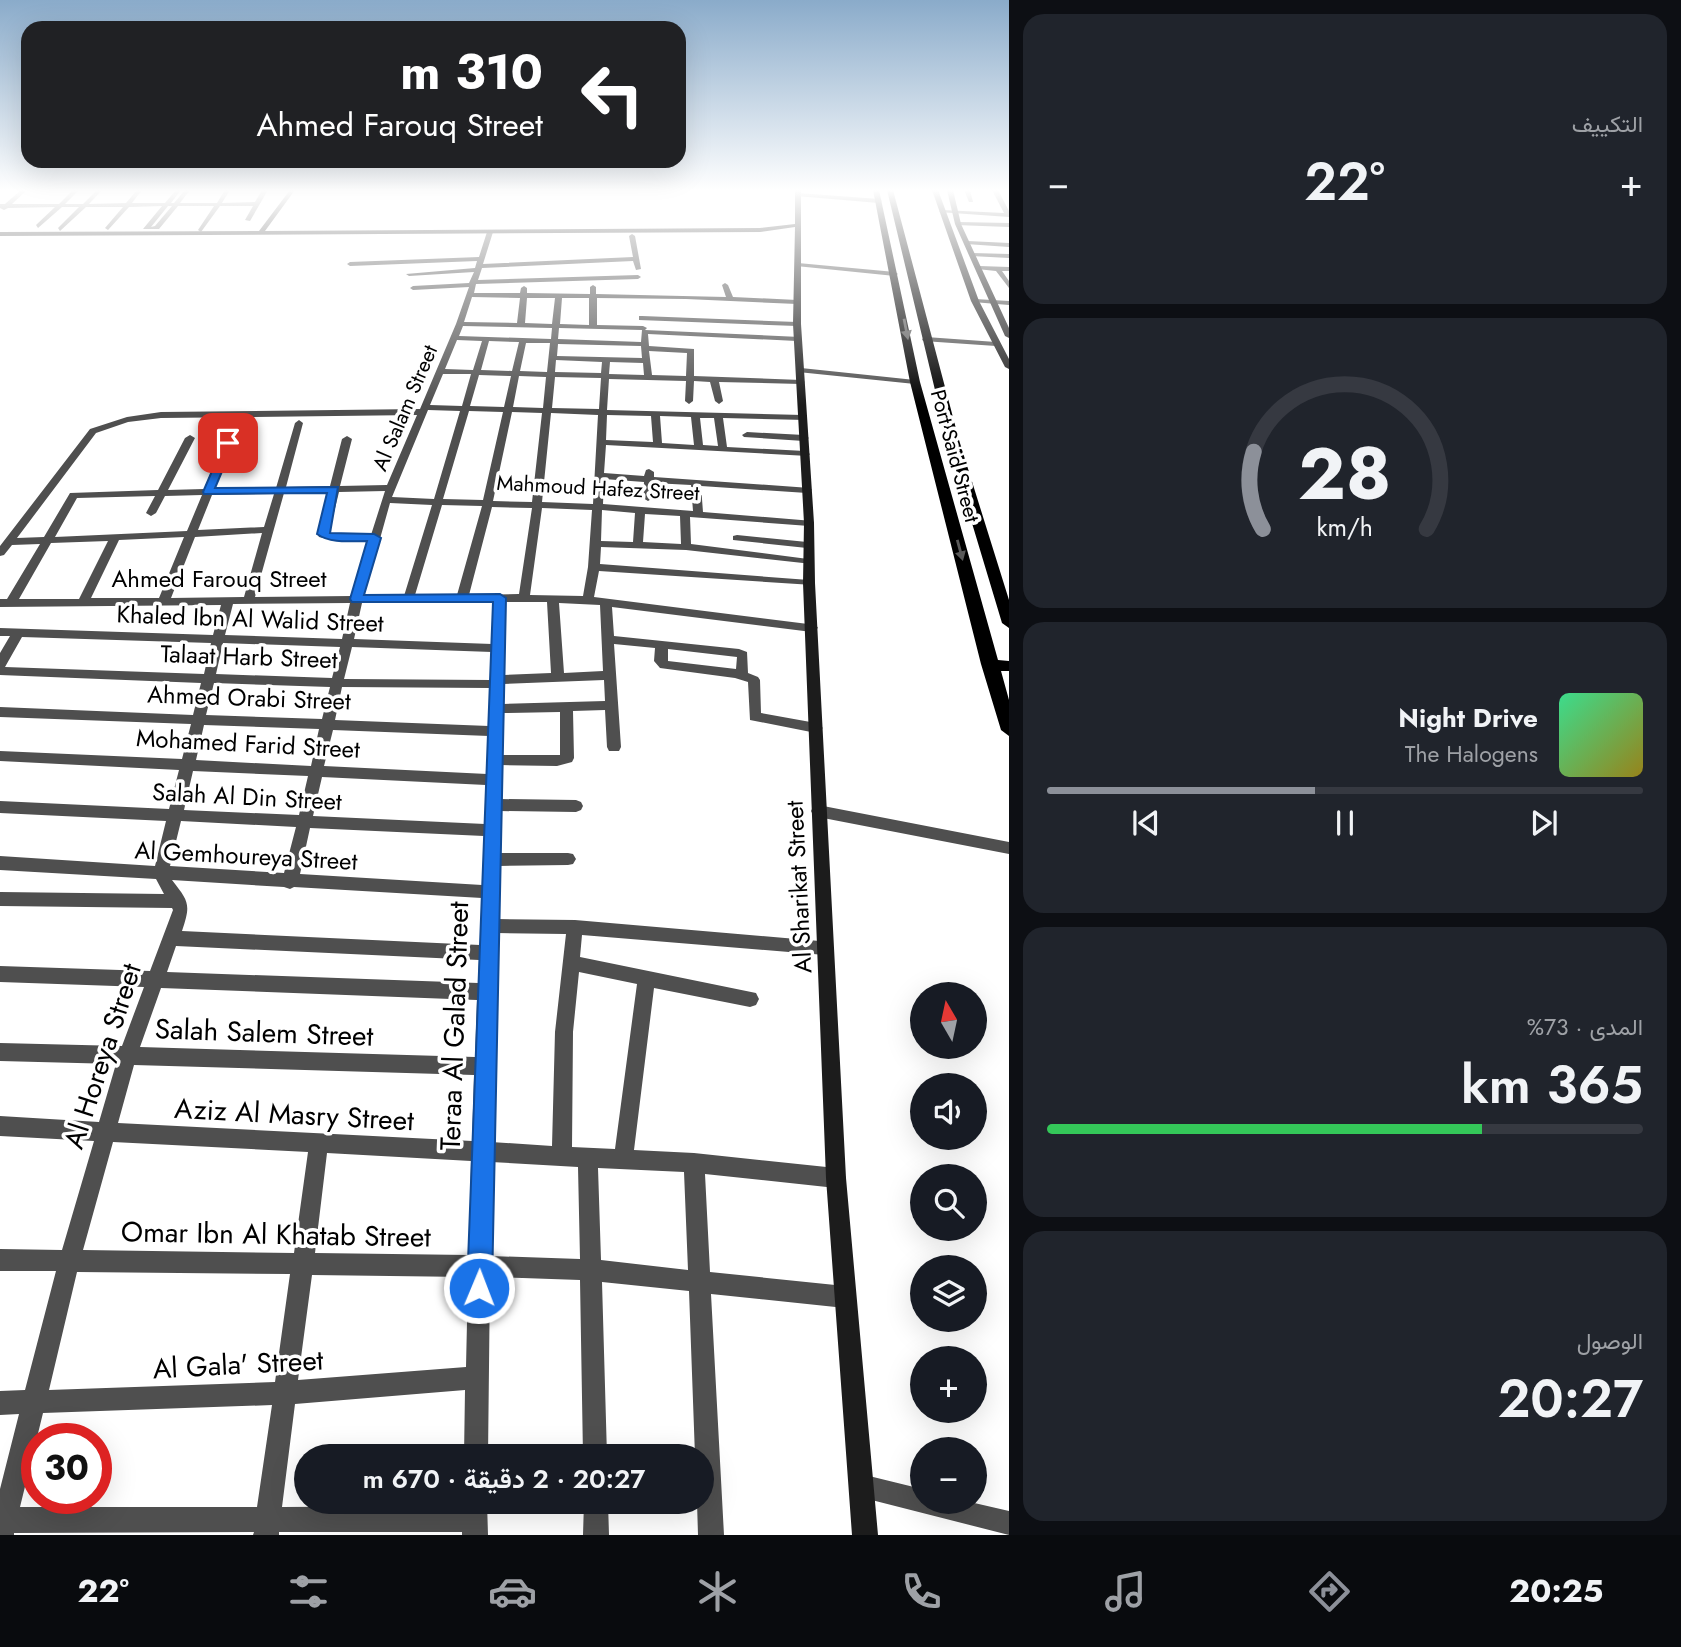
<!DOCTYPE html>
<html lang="ar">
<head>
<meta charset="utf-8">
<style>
  body { margin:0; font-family:Jost,Vazirmatn,sans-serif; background:#20242c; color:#f1f3f6; direction:rtl; height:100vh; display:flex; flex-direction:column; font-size:26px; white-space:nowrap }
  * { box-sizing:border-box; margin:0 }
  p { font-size:23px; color:#9ea1a6 }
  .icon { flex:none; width:38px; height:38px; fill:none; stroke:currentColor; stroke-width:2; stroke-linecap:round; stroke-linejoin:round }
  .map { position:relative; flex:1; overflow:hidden; direction:ltr }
  .drawer { display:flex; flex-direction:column; gap:14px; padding:14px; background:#0d0f14; width:672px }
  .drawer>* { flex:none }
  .banner { position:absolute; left:21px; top:21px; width:665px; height:147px; border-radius:21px; box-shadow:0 7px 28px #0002; direction:rtl; background:#202124; color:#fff; overflow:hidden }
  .needle { width:46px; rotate:351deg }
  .buttons { position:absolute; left:910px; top:982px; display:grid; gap:14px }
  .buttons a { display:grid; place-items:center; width:77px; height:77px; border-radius:50%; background:#171b24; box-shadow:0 7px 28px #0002; font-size:35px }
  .speed { position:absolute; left:21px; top:1423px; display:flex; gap:14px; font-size:35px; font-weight:700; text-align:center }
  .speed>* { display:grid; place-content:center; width:91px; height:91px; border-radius:50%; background:#171b24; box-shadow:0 7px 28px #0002; line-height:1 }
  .speed .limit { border:10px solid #d22; background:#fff; color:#111 }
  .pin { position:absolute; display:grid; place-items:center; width:60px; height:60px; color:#fff; margin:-30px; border-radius:14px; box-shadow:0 4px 10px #0006 }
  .me { position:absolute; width:77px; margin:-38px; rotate:1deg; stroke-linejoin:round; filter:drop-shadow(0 0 5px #0008) }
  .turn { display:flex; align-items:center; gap:24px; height:147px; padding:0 28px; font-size:32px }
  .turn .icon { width:91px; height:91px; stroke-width:2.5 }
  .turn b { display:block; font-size:49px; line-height:60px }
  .big { font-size:52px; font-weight:600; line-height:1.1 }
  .drawer .tile { flex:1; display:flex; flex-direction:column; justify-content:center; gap:10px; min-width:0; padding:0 24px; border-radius:21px; background:#20242c }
  .drawer .dial { align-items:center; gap:0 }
  .dial svg { height:182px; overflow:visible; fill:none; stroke:#363941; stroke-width:7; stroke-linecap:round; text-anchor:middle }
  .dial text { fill:#f1f3f6; stroke:none }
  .song { display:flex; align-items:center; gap:21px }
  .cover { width:84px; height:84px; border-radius:10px; background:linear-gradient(135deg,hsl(150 70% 55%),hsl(50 70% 35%)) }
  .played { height:7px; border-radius:4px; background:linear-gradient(90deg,#8c9099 45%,#363941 45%) }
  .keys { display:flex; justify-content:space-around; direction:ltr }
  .heat { display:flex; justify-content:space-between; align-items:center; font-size:38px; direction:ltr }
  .charge { height:10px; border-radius:5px; background:linear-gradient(90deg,#34c759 73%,#363941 0) }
  .trip { position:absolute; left:294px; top:1444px; width:420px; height:70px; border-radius:35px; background:#171b24; box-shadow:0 7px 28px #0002; font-weight:600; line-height:70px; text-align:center; direction:rtl }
  .dock { display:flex; height:112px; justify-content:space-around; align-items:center; background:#090b0e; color:#9ea1a6 }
  .dock .icon { width:49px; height:49px }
  .dock .active { color:#8c9099 }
  .dock b { font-size:32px; color:#f1f3f6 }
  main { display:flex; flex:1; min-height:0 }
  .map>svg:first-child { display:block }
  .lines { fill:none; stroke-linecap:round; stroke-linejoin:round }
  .street { fill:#4f4f4f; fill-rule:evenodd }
  .secondary { fill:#1c1c1c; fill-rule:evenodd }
  .primary { fill:#000; fill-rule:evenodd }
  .oneway { fill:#595959 }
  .route { fill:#1a73e8; stroke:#114b97; stroke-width:2 }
  .labels { text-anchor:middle; stroke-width:7; stroke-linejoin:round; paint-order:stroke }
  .far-street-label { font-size:21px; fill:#000; stroke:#fff }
  .street-label { font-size:24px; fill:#000; stroke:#fff }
  .near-street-label { font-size:28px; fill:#000; stroke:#fff }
</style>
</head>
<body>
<main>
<section class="drawer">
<div class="tile"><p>التكييف</p>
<div class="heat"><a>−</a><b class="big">22°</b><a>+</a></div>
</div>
<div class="tile dial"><svg viewBox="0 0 100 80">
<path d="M14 69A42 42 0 1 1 86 69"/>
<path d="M14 69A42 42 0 0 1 10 35" stroke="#8c9099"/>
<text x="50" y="56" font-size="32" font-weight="700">28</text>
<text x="50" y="72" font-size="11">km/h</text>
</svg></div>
<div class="tile">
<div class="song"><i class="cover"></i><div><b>Night Drive</b><p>The Halogens</p></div></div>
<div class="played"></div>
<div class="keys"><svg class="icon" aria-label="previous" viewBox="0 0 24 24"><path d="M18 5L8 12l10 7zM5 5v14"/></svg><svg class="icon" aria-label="pause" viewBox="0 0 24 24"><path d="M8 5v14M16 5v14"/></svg><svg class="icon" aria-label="next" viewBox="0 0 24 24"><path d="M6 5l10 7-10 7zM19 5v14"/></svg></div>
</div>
<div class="tile"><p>المدى · 73%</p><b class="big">365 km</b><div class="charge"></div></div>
<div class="tile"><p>الوصول</p><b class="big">20:27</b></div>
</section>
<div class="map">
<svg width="1009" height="1535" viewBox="0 0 1009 1535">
  <rect width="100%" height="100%" fill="#fff"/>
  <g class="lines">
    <!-- street -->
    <path class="street" d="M 21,190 L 27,190 L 12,204 L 59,204 L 73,190 L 79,190 L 65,204 L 83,204 L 97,190 L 102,190 L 89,204 L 126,203 L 137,190 L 142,190 L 132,203 L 165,203 L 176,190 L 181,190 L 171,203 L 174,203 L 185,190 L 190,190 L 180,203 L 217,203 L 225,190 L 230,190 L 222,203 L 255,202 L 262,190 L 268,190 L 250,221 L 245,220 L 253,206 L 220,206 L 201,232 L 198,230 L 214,206 L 178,206 L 159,229 L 143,229 L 162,206 L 129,207 L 108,230 L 105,228 L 123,207 L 86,207 L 60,231 L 58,228 L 79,207 L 62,207 L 38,228 L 36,225 L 55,207 L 8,208 L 4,210 L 0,208 L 0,204 L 5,204 ZM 168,206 L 172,206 L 155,226 L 151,227 Z
      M 964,190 L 970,190 L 973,202 L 969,202 Z
      M 992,190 L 998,190 L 1009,211 L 1009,217 L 939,212 L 942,210 L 1004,213 Z
      M 798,193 L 879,199 L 882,201 L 879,203 L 796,196 Z
      M 958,222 L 1009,223 L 1009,227 L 956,225 Z
      M 490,230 L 493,232 L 483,264 L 633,257 L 629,236 L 632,234 L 635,236 L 641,269 L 636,270 L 633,261 L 482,268 L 478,280 L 638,275 L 641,277 L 638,279 L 476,284 L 474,293 L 520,293 L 521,288 L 524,286 L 527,288 L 527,293 L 590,294 L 590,287 L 593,285 L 596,287 L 596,294 L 726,297 L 722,285 L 725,283 L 728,285 L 733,297 L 797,300 L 801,302 L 797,304 L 686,299 L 597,298 L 597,325 L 643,326 L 647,328 L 645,330 L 800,337 L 801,339 L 797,341 L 648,334 L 649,346 L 694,349 L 694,376 L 801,380 L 805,382 L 801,384 L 719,382 L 723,401 L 719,404 L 715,401 L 710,382 L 694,381 L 693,401 L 689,404 L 685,401 L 686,381 L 609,379 L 607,410 L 803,415 L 807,418 L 806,420 L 723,418 L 727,447 L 805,451 L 810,454 L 808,456 L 606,445 L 604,473 L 644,476 L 646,470 L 649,469 L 654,472 L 654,477 L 810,488 L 812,490 L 807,493 L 701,486 L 703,512 L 813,521 L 814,523 L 809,526 L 690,517 L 691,544 L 808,559 L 813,562 L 812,564 L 686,550 L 601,547 L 600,564 L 809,580 L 815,583 L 813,585 L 599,571 L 594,597 L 816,625 L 818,628 L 812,632 L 612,607 L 614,636 L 739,649 L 747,652 L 748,673 L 758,677 L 760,680 L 761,713 L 816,723 L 823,728 L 816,733 L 750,720 L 748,682 L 735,678 L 660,668 L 654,661 L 655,648 L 614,644 L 621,747 L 619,751 L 609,751 L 607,747 L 605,710 L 573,711 L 574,758 L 572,762 L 557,766 L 501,765 L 500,799 L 576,800 L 581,802 L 583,806 L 581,810 L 576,812 L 500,811 L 499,853 L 568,853 L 573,854 L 576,859 L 573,864 L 568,865 L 499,866 L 497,919 L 575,920 L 831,942 L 833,947 L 831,952 L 825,955 L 582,935 L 580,957 L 756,993 L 759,999 L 756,1005 L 750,1007 L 654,988 L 634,1150 L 694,1153 L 836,1168 L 843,1171 L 846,1178 L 843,1185 L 836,1188 L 705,1174 L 710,1272 L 845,1286 L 853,1289 L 856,1297 L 853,1305 L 845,1308 L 711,1294 L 724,1535 L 698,1535 L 697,1502 L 702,1502 L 702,1456 L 695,1456 L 689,1291 L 602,1282 L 607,1456 L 583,1456 L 580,1280 L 490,1277 L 488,1456 L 464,1456 L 465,1390 L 295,1404 L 282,1507 L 463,1506 L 463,1502 L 487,1502 L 488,1535 L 462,1535 L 462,1532 L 279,1532 L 279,1535 L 253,1535 L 254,1532 L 14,1533 L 14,1535 L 0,1535 L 0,1489 L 19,1414 L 0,1415 L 0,1391 L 25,1390 L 56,1271 L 0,1271 L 0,1249 L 62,1250 L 94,1141 L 0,1136 L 0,1116 L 99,1122 L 116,1064 L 0,1061 L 0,1043 L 122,1046 L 144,987 L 0,982 L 0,966 L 150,971 L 173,910 L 172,908 L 0,906 L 0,892 L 164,894 L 156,879 L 0,870 L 0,856 L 155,866 L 166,821 L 0,813 L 0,801 L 169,809 L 179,770 L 0,761 L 0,751 L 182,759 L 191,724 L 0,717 L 0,707 L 193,715 L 201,683 L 0,675 L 0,653 L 10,636 L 0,636 L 0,628 L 213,635 L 221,605 L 0,607 L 0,599 L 7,599 L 40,544 L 12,545 L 4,555 L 0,556 L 0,546 L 90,429 L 127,417 L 161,412 L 420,409 L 456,324 L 469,287 L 413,290 L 410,288 L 413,286 L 469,283 L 474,272 L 409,276 L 406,274 L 475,268 L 477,261 L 350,266 L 347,264 L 350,262 L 479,257 L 487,232 ZM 472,297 L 520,298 L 517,323 L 464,322 ZM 527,298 L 555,298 L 552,324 L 525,323 ZM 562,298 L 589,298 L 589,325 L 560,324 ZM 463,326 L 552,328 L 551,339 L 459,336 ZM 559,328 L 642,330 L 641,342 L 558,339 ZM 457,340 L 482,341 L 473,370 L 445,369 ZM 489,341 L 519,342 L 512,371 L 481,370 ZM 526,343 L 550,343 L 547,372 L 520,371 ZM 558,344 L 641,346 L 642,358 L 557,356 ZM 649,351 L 687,353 L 686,376 L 652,375 ZM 556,360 L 602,362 L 601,373 L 555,372 ZM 610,362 L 643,363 L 644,375 L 609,374 ZM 443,374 L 471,374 L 462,406 L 430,405 ZM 479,375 L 511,376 L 504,407 L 470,406 ZM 519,376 L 546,377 L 543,408 L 513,407 ZM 555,377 L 601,378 L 599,409 L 552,408 ZM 428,410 L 460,411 L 434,499 L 392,497 ZM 469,411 L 503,412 L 483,500 L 443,499 ZM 512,412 L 542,413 L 532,502 L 493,501 ZM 551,413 L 598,415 L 593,504 L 542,502 ZM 417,415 L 387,485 L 340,486 L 352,439 L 347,436 L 342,439 L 330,486 L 286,487 L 303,423 L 299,420 L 295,423 L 276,488 L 214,489 L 233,443 L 228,440 L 223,443 L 204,489 L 168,490 L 195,438 L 190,435 L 185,438 L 158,490 L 70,493 L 44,537 L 17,538 L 96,433 L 128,422 L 161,418 ZM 607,415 L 651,416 L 653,442 L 606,440 ZM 660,416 L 691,417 L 694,445 L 662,443 ZM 700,418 L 714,418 L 718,446 L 703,445 ZM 604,479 L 644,482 L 643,498 L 648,501 L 653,498 L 653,483 L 691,485 L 693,511 L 603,504 ZM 385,491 L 371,535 L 329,533 L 339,492 ZM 329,492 L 318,535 L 319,537 L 332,540 L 369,541 L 352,596 L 255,597 L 284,493 ZM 274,494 L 264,527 L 198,530 L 212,495 ZM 202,495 L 187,531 L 55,537 L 77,498 L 155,496 L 146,513 L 151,516 L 156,513 L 165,496 ZM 390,503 L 432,505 L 404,596 L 364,596 ZM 442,505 L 482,506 L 457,595 L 415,595 ZM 492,507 L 532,508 L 519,594 L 469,595 ZM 542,508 L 592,510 L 588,567 L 583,596 L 530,595 ZM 602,510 L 635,513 L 633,542 L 601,541 ZM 645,514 L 680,516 L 681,544 L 643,542 ZM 262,533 L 244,597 L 171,598 L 195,537 ZM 184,537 L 159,598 L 91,598 L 119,540 ZM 108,541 L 79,599 L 19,599 L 51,543 ZM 460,602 L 494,602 L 492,644 L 354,639 L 362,603 ZM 506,602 L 547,602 L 551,673 L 504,675 ZM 350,603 L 342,639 L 225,635 L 233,604 ZM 559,603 L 600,605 L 603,671 L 564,673 ZM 22,637 L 211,643 L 204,674 L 5,667 ZM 223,643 L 340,647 L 332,678 L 216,674 ZM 352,647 L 492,652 L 491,680 L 344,679 ZM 668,649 L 737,657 L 736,669 L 668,661 ZM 604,680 L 605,701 L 503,704 L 503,684 ZM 214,683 L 330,687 L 322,719 L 206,715 ZM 342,687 L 490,688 L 489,726 L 335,720 ZM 560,712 L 560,755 L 502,755 L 503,713 ZM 204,725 L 319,729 L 311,766 L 196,760 ZM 333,730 L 489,736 L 487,774 L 324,766 ZM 193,771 L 308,776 L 299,815 L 184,810 ZM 322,777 L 486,785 L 485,824 L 313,816 ZM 181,821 L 296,827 L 284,873 L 170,866 ZM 310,828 L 484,836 L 482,885 L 300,874 ZM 172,880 L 284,887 L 290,889 L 294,887 L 482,898 L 480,945 L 182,931 C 191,904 189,902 172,880 ZM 497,933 L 566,934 L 555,1032 L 552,1146 L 491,1142 ZM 176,946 L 479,960 L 478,983 L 167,972 ZM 579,972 L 637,984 L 615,1149 L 572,1147 L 573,1032 ZM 161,988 L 477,1000 L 475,1057 L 140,1047 ZM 134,1065 L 474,1075 L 472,1141 L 118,1123 ZM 113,1142 L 308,1152 L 294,1253 L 83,1250 ZM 327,1153 L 471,1161 L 469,1255 L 315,1253 ZM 491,1162 L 578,1167 L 580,1259 L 490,1256 ZM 598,1168 L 684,1172 L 688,1270 L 601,1260 ZM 77,1272 L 290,1274 L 275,1382 L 49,1390 ZM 312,1275 L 468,1277 L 466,1367 L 298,1380 ZM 272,1405 L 257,1507 L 20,1507 L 43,1413 Z
      M 968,241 L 1009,243 L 1009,247 L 966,244 Z
      M 973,253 L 1009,254 L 1009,258 L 971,256 Z
      M 798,263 L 895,272 L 898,274 L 895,276 L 796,266 Z
      M 979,266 L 1009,267 L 1009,271 L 1002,271 L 1009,281 L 1009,288 L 996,271 L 977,269 Z
      M 975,299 L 1009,301 L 1009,305 L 973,302 Z
      M 642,316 L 797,322 L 801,324 L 797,326 L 639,320 L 639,316 Z
      M 926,337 L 996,342 L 1000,344 L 996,346 L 923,341 L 922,339 Z
      M 801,368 L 915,380 L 919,382 L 915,384 L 798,372 L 797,370 Z
      M 747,432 L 804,435 L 809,438 L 804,441 L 744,437 L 742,435 Z
      M 737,535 L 807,542 L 812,545 L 807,548 L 733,540 L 733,536 Z
      M 818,805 L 1009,842 L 1009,854 L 818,817 L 813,815 L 811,811 L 813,807 Z
      M 861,1474 L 922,1489 L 922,1502 L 970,1502 L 1009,1511 L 1009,1535 L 852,1495 L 849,1486 L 852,1477 Z
      M 584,1502 L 608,1502 L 609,1535 L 583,1535 Z"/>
    <!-- secondary -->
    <path class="secondary" d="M 290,190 L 295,190 L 265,231 L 760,228 L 795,224 L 795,190 L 801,190 L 801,324 L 814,523 L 815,583 L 846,1178 L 878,1535 L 852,1535 L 826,1178 L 803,583 L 804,523 L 793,324 L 795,227 L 760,232 L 0,236 L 0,232 L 259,231 Z
      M 932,190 L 938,190 L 979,301 L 1009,359 L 1009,369 L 1005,367 L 971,301 Z
      M 947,190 L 953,190 L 961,224 L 1009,328 L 1009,338 L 1005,336 L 955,224 Z"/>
    <!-- primary -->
    <path class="primary" d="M 873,190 L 879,190 L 920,382 L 998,660 L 1009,661 L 1009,671 L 1001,671 L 1009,700 L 1009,736 L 1001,730 L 981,664 L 910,382 Z
      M 887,190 L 893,190 L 959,440 L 1009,600 L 1009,628 L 1002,623 L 947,440 Z"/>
  </g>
  <!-- one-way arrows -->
  <defs><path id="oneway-solid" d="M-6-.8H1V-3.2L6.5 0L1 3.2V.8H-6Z" transform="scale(1.75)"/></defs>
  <g class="oneway">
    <use href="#oneway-solid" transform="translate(906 329) rotate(79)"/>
    <use href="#oneway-solid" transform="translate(960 550) rotate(75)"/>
  </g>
  <!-- sky -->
  <linearGradient id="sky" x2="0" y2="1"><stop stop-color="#8aabca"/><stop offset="0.47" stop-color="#fff"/><stop offset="1" stop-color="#fff" stop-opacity="0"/></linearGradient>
  <rect width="1009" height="405" fill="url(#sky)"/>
  <!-- route -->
  <path class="route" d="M 225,441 L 234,443 L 215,488 L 338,487 L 330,533 L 374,534 L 381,538 L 364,595 L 500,594 L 506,598 L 492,1288 L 488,1297 L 479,1301 L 470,1297 L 467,1288 L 493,602 L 352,602 L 350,599 L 367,541 C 351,541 331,544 317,534 L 327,493 L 204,494 L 203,492 Z"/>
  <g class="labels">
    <!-- far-street labels -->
    <g class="far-street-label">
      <text transform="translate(405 408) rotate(-67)" y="7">Al Salam Street</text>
      <text transform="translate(955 456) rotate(75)" y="7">Port Said Street</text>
      <text transform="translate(598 488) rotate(3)" y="7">Mahmoud Hafez Street</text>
    </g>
    <!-- street labels -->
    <g class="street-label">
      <text x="219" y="587">Ahmed Farouq Street</text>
      <text transform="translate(250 619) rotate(2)" y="8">Khaled Ibn Al Walid Street</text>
      <text transform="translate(249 657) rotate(2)" y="8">Talaat Harb Street</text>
      <text transform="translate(249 698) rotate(2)" y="8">Ahmed Orabi Street</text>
      <text transform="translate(248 744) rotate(3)" y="8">Mohamed Farid Street</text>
      <text transform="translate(247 797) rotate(3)" y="8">Salah Al Din Street</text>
      <text transform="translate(246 856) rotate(3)" y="8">Al Gemhoureya Street</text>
      <text transform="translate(799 887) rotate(-93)" y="8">Al Sharikat Street</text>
    </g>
    <!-- near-street labels -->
    <g class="near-street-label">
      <text transform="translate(454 1026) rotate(-88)" y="10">Teraa Al Galad Street</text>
      <text transform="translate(264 1032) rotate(2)" y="10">Salah Salem Street</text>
      <text transform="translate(102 1056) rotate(-72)" y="10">Al Horeya Street</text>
      <text transform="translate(294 1114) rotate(3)" y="10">Aziz Al Masry Street</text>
      <text transform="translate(276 1234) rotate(1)" y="10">Omar Ibn Al Khatab Street</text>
      <text transform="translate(238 1364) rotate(-3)" y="10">Al Gala' Street</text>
    </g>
  </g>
</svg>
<div class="buttons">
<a><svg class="needle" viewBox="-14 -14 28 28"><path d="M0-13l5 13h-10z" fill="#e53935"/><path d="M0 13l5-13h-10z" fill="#9ea1a6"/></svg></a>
<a><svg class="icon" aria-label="sound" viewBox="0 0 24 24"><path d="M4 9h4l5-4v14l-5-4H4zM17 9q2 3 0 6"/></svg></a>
<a><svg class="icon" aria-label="search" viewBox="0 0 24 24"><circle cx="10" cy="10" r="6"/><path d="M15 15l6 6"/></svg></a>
<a><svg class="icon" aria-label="layers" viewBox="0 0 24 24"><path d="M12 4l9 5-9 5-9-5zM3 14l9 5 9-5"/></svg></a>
<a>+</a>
<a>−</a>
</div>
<div class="speed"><div class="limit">30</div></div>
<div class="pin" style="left:228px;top:443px;background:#d93025"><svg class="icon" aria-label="arrive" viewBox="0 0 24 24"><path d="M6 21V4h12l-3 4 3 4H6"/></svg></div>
<svg class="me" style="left:479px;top:1288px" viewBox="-20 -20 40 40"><circle r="17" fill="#1a73e8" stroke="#fff" stroke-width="3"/><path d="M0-11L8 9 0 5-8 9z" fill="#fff"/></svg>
<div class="trip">20:27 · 2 دقيقة · 670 m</div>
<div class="banner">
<div class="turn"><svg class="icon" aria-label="left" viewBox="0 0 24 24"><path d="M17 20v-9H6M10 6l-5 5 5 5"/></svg><div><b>310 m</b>Ahmed Farouq Street</div></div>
</div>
</div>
</main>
<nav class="dock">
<b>20:25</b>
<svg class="icon active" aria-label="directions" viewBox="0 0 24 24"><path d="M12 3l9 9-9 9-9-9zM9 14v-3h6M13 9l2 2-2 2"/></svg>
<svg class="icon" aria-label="music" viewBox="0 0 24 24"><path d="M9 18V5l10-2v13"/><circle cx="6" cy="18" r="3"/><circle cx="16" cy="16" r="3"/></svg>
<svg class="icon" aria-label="phone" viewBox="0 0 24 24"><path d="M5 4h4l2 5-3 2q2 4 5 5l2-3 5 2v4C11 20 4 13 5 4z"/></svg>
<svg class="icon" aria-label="climate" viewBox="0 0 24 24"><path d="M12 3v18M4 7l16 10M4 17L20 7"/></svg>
<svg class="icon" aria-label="car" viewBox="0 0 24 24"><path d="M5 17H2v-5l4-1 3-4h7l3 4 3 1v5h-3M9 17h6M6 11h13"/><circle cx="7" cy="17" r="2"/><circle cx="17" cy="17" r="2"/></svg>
<svg class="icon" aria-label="filters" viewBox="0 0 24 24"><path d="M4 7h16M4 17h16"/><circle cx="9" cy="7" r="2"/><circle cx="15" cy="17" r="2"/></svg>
<b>22°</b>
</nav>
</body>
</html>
